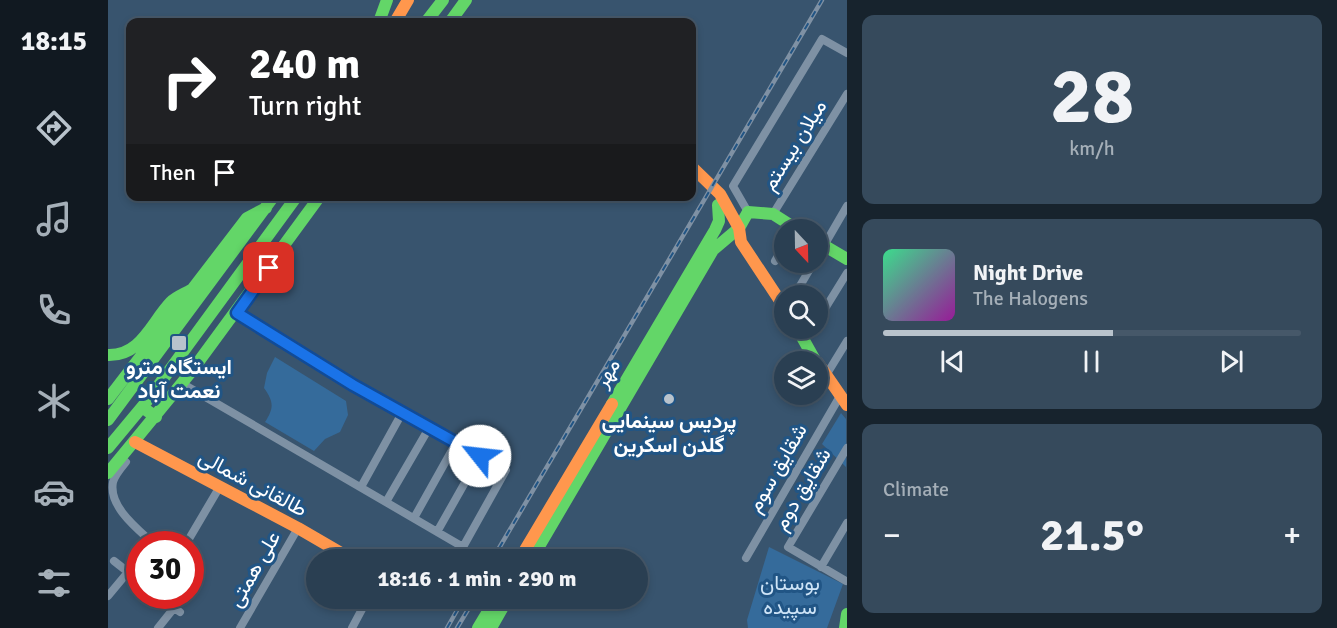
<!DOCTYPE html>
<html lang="en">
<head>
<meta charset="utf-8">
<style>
  body { margin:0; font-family:Signika,Vazirmatn,sans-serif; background:#364a5c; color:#f1f3f6; height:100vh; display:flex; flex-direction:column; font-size:22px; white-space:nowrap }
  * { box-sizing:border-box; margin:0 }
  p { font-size:20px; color:#a5afb8 }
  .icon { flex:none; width:33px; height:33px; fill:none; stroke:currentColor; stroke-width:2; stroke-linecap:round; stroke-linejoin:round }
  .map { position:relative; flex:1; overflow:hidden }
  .drawer { display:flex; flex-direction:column; gap:15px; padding:15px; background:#17232d; width:490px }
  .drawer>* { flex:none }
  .banner { position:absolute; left:18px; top:18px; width:570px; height:183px; border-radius:12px; box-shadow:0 3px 9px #0003,0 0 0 2px #465869; background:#202124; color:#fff; overflow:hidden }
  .needle { width:39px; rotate:158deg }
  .fabs { position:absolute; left:666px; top:219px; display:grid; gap:12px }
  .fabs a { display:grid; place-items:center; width:54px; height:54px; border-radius:50%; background:#2a3f52; box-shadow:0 3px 9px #0003,0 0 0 2px #465869; font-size:30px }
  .speed { position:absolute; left:18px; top:531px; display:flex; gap:12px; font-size:30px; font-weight:700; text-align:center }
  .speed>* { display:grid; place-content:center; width:78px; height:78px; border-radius:50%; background:#2a3f52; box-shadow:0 3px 9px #0003,0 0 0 2px #465869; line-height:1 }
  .speed .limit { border:9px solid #d22; background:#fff; color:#111 }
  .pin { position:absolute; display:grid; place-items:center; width:51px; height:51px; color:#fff; margin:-26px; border-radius:12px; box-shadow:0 3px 9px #0006 }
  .me { position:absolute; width:66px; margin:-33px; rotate:299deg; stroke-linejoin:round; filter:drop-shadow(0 0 4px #0008) }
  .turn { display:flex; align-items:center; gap:21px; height:126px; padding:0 24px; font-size:27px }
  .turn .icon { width:78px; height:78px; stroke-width:2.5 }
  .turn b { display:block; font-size:42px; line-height:51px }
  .then { display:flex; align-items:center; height:57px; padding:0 24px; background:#0003; gap:12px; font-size:22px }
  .big { font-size:45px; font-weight:800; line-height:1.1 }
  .drawer .card { flex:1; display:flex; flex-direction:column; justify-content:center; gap:9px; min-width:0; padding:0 21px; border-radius:12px; background:#364a5c }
  .drawer .dial { align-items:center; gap:0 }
  .dial b { font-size:78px; line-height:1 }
  .song { display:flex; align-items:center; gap:18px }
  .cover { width:72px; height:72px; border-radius:9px; background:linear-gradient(135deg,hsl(150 70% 55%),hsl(300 70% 35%)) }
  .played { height:6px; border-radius:3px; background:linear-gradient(90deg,#b9c3cc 55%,#465869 55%) }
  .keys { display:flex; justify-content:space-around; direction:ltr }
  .heat { display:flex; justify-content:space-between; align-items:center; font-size:33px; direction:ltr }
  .trip { position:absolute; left:198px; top:549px; width:342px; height:60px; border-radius:30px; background:#2a3f52; box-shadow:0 3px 9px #0003,0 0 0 2px #465869; font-weight:800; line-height:60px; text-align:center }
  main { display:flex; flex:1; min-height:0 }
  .tabs { display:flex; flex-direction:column; width:108px; justify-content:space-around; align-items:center; background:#111921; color:#a5afb8 }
  .tabs .icon { width:42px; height:42px }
  .tabs .on { color:#b9c3cc }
  .tabs b { font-size:27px; color:#f1f3f6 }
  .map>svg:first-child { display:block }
  .green { fill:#356b9b }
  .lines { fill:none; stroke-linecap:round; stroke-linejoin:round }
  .street { stroke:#7e91a4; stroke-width:8 }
  .fast { stroke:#63d668; stroke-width:12 }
  .slow { stroke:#ff974d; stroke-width:12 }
  .rail-casing { stroke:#7f91a4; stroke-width:4.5 }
  .rail { stroke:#215585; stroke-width:2; stroke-dasharray:7; stroke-linecap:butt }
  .route-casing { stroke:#114b97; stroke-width:15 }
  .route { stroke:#1a73e8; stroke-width:10 }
  .poi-dot { fill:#b9c3cc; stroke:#215585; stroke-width:2 }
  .labels { text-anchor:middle; stroke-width:6; stroke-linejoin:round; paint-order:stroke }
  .street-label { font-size:21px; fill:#fff; stroke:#215585 }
  .poi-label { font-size:21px; font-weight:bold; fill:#fff; stroke:#215585 }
  .park-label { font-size:21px; fill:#cee4f7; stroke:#215585 }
</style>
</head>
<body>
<main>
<nav class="tabs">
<b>18:15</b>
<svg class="icon on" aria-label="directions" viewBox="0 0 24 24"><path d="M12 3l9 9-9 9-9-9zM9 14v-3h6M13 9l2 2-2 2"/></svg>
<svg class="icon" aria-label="music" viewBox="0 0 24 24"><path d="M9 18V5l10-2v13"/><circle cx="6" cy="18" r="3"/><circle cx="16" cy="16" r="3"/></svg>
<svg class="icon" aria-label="phone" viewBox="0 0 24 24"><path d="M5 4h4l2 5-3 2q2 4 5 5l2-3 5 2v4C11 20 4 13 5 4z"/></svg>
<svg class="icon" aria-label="climate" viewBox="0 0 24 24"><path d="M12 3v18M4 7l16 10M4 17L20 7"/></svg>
<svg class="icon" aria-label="car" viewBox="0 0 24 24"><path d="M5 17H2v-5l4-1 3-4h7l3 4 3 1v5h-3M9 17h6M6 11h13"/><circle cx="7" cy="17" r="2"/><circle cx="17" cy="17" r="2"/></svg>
<svg class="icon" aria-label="filters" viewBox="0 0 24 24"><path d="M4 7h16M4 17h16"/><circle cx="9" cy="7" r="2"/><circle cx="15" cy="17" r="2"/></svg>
</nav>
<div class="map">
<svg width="739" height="628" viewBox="0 0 739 628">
  <rect width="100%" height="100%" fill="#38546e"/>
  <!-- green -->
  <path class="green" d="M 167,357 L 238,401 L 240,415 L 232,432 L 217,439 L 206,451 L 157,422 C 166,408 166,402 156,388 L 159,373 Z
    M 733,413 L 738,419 L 738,467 L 714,444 Z
    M 661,547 L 735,584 L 719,628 L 640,628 L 639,620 Z"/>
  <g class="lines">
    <!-- street -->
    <path class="street" d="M 640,212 L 625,186 L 714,39 L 739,53
      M 665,214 L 739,94
      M 710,256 L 739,206
      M 667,261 L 676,245
      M 686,296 L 706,262
      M 710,320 L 739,273
      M 696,341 L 704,328
      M 717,377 L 739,341
      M 75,384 L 355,547 L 398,470 L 245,385 L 129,313
      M 18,462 C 13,468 7,475 5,482 C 0,507 31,530 46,544
      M 253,487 L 294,413
      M 278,502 L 321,428
      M 306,518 L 348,443
      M 329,532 L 372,456
      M 78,544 L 111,488
      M 638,558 L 732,396
      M 713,567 L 739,523
      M 20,572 L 32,579
      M 738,581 L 680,547 L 739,448
      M 0,596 L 20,572 L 6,561
      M 50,628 L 66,608 L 72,612
      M 132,628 L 190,528
      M 244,628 L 260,598"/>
    <!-- fast -->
    <path class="fast" d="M 271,22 L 279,0
      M 318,22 L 335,0
      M 342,22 L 358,0
      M 710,242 L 739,259
      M 689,328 L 708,362
      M 0,355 C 33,356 43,323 63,302 C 68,297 76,294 83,290
      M 0,399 L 139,218 L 158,208
      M 504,404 L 607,230 L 611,221 L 610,205
      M 34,407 L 48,417
      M 0,420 L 166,196
      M 0,448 L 39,401 L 189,196
      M 0,473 L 83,372 L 212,196
      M 423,560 L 605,250 L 631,228 L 640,212 L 665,214 L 690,230
      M 370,628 L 388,598
      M 383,628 L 400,598
      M 737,628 L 739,614"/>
    <!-- slow -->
    <path class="slow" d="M 287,22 L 300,0
      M 584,167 L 612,194 L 631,228 L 633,242 L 676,307
      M 710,363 L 739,405
      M 27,442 L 190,528 L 245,560
      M 411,560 L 504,404
      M 311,598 L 318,602"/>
    <defs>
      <path id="rail" d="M 384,560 L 714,0
        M 339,628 L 356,598
        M 349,628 L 367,598"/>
    </defs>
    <!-- rail casing -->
    <use href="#rail" class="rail-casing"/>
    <!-- rail -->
    <use href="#rail" class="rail"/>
  </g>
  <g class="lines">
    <defs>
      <path id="route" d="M 161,268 L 129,313 L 245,385 L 372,456"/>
    </defs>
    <!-- route casing -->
    <use href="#route" class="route-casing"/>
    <!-- route -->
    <use href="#route" class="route"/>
  </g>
  <!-- markers -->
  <g class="poi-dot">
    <rect x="63" y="335" width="16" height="16" rx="3"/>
    <circle cx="561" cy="399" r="6"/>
  </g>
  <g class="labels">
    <!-- street labels -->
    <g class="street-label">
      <text transform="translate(686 145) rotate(-58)" y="7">میلان بیستم</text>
      <text transform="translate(499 373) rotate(-59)" y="7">مهر</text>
      <text transform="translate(669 468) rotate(-60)" y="7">شقایق سوم</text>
      <text transform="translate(145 483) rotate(28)" y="7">طالقانی شمالی</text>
      <text transform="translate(694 489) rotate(-59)" y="7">شقایق دوم</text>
      <text transform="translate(146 569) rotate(-60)" y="7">علی همتی</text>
    </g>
    <!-- poi labels -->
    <g class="poi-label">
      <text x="71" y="374">ایستگاه مترو<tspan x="71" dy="24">نعمت آباد</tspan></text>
      <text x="561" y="428">پردیس سینمایی<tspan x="561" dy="24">گلدن اسکرین</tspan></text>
    </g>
    <!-- park labels -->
    <g class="park-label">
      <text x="682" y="590">بوستان<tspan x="682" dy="24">سپیده</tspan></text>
    </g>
  </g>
</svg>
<div class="fabs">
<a><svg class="needle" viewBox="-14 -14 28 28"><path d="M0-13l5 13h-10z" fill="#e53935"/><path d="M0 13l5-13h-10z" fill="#a5afb8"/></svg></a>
<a><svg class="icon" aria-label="search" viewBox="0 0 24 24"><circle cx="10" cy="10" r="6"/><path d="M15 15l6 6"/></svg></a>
<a><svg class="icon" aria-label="layers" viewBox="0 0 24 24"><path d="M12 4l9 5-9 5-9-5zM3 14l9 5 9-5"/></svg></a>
</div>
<div class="speed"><div class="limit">30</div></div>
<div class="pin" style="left:161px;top:268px;background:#d93025"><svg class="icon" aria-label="arrive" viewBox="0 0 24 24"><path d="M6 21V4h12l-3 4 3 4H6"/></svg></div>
<svg class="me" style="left:372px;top:456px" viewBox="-20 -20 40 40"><circle r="19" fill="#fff"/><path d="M0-13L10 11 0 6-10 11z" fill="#1a73e8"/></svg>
<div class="trip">18:16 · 1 min · 290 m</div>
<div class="banner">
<div class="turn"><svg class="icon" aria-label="right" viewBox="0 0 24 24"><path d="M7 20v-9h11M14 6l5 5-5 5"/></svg><div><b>240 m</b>Turn right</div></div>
<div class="then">Then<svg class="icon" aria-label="arrive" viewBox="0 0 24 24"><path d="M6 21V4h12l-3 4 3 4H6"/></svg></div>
</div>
</div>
<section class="drawer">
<div class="card dial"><b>28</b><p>km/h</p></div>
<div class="card">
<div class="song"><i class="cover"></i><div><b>Night Drive</b><p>The Halogens</p></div></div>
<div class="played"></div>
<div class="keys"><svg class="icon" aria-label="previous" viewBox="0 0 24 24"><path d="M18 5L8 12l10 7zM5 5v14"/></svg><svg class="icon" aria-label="pause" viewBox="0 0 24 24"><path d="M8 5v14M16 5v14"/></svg><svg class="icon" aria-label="next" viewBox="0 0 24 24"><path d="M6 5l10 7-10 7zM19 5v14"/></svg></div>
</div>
<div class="card"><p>Climate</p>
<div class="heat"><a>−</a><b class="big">21.5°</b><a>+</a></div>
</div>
</section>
</main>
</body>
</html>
